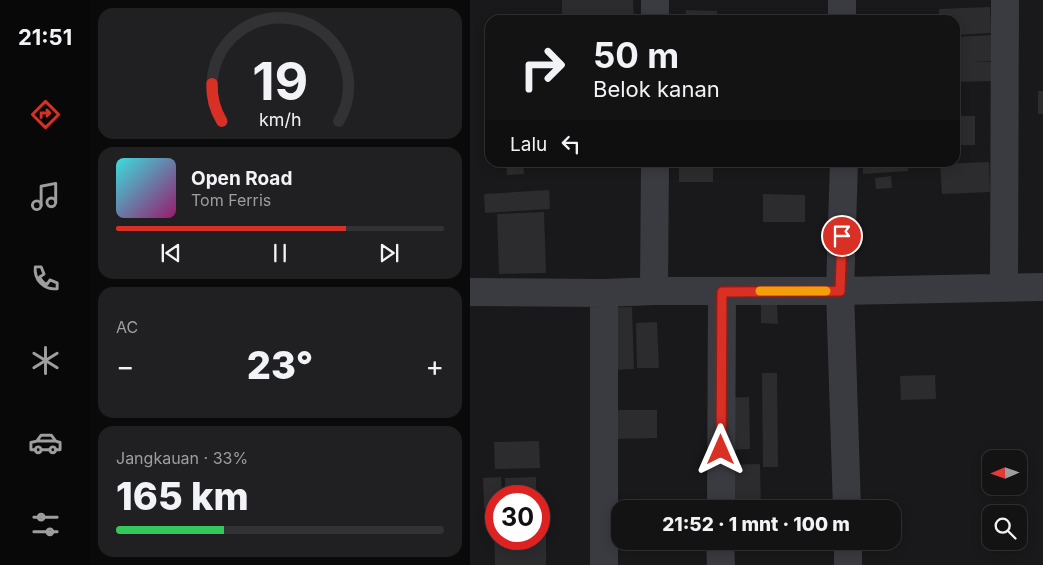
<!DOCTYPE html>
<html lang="id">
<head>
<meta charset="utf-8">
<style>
  body { margin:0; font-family:Inter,sans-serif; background:#202022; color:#f1f3f6; height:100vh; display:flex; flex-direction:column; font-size:19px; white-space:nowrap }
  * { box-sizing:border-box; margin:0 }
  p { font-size:16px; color:#9d9ea0 }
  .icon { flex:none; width:28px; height:28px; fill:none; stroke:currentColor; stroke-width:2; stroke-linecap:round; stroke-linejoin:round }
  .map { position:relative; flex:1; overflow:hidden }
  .sheet { display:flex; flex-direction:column; gap:8px; padding:8px; background:#0a0a0b; width:380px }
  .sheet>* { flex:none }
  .banner { position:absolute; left:15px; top:15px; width:475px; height:152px; border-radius:15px; box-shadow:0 2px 12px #0003,0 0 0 1px #323234; background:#131314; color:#f1f3f6; overflow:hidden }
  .needle { width:32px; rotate:268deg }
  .fabs { position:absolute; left:512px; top:450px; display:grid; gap:10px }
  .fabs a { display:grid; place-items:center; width:45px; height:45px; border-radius:10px; background:#131314; box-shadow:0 2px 12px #0003,0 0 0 1px #323234; font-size:25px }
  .speed { position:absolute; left:15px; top:485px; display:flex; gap:10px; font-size:25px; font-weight:700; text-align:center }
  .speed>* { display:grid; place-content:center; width:65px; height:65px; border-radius:50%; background:#131314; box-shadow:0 2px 12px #0003,0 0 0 1px #323234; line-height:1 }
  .speed .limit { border:8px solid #d22; background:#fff; color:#111 }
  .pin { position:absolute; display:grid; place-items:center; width:42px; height:42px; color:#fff; margin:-21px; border:2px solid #fff; border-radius:50%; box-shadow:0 1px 5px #0007 }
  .me { position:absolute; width:55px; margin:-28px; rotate:0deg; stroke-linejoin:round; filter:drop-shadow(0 0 4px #0008) }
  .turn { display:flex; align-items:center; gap:18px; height:105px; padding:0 25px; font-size:22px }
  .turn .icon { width:65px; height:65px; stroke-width:2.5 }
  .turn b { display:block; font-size:35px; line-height:42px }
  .then { display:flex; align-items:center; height:48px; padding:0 25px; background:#0003; gap:10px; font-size:19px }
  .big { font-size:38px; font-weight:800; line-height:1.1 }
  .sheet .tile { flex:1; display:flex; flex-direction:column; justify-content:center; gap:8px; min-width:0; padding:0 18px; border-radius:15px; background:#202022 }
  .sheet .dial { align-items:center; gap:0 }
  .dial svg { height:130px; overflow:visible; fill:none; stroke:#323234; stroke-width:7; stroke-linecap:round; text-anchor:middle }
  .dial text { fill:#f1f3f6; stroke:none }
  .song { display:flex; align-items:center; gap:15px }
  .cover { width:60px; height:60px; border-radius:8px; background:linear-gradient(135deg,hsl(180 70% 55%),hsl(320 70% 35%)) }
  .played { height:5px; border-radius:2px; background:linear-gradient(90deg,#d93025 70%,#323234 70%) }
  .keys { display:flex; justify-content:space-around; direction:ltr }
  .heat { display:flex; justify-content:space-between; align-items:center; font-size:28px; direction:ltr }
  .charge { height:8px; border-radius:4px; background:linear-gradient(90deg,#34c759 33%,#323234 0) }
  .trip { position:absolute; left:141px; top:500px; width:290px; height:50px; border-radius:15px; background:#131314; box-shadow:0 2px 12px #0003,0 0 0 1px #323234; font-weight:800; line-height:50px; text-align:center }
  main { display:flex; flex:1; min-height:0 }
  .menu { display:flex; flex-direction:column; width:90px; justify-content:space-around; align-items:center; background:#080808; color:#9d9ea0 }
  .menu .icon { width:35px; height:35px }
  .menu .on { color:#d93025 }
  .menu b { font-size:22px; color:#f1f3f6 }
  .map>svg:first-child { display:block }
  .building { fill:#2c2c2f }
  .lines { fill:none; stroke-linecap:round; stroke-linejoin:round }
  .street { stroke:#3a3b40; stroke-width:28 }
  .route-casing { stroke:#8d1f18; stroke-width:12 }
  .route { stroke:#d93025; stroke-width:9 }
  .slow { stroke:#f59e0b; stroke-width:9 }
</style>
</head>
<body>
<main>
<nav class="menu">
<b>21:51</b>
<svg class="icon on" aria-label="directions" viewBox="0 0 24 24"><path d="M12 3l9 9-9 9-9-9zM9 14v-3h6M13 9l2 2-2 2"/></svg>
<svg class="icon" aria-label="music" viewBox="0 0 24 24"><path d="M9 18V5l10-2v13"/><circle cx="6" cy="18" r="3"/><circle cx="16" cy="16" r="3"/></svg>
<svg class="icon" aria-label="phone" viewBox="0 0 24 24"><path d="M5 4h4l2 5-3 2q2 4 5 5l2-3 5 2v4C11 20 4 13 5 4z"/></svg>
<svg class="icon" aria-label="climate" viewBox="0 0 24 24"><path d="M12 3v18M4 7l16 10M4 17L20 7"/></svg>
<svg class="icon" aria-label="car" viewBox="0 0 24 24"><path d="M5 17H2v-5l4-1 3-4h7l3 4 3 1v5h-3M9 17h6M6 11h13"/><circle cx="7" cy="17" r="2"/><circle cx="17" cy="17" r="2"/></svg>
<svg class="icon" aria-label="filters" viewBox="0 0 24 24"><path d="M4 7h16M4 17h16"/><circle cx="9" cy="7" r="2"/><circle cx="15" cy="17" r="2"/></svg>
</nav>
<section class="sheet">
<div class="tile dial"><svg viewBox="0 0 100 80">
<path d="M14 69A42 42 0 1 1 86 69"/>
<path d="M14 69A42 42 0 0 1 8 46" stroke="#d93025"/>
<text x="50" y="56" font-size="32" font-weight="700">19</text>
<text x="50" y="72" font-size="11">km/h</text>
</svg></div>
<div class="tile">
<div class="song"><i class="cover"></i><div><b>Open Road</b><p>Tom Ferris</p></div></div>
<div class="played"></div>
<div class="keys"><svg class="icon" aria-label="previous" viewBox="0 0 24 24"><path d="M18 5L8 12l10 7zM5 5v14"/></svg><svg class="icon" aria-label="pause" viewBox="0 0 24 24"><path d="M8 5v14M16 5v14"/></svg><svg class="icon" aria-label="next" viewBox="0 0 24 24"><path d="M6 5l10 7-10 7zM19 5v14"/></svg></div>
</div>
<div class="tile"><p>AC</p>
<div class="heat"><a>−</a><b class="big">23°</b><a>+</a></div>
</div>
<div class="tile"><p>Jangkauan · 33%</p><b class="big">165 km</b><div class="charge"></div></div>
</section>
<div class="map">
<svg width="573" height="565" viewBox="0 0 573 565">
  <rect width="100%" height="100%" fill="#19191b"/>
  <!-- building -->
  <path class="building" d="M 92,0 L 163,0 L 164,20 L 92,20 Z
    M 520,7 L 521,33 L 485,35 L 485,20 L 469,20 L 469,9 Z
    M 216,10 L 247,11 L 247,20 L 216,20 Z
    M 522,35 L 524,61 L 502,62 L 522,62 L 523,81 L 485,82 L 485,37 Z
    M 568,91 L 573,91 L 573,114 L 568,114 Z
    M 486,116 L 505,116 L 505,145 L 486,145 Z
    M 36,162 L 53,162 L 54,174 L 37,175 Z
    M 209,162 L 243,162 L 243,182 L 209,182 Z
    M 393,162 L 438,162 L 438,171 L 393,174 Z
    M 519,162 L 520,192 L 472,194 L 470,164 Z
    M 421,176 L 422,188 L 406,189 L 405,178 Z
    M 79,190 L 80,209 L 15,213 L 14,194 Z
    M 293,194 L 335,195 L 335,222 L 293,222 Z
    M 74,212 L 76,273 L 29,274 L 27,214 Z
    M 291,304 L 307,304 L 308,324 L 291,323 Z
    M 162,307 L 164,369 L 139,370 L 136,308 Z
    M 187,322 L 189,368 L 167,368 L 166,323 Z
    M 292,373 L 307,373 L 308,467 L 293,467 Z
    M 465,375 L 466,399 L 431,400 L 430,376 Z
    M 279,397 L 280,449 L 255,450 L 254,398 Z
    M 145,410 L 187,410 L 187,438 L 145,439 Z
    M 69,441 L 70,468 L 25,469 L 24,442 Z
    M 290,464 L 291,509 L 257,509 L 256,465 Z
    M 31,477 L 32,496 L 26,496 L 26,509 L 14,509 L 13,478 Z
    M 66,477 L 66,496 L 35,496 L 35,478 Z
    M 24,511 L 26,511 L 26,539 L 69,539 L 69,511 L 76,511 L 76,565 L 25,565 Z"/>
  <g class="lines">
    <!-- street -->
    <path class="street" d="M 372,0 L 372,20
      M 185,20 L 185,0
      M 374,162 L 370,291 L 377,509
      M 534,287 L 535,0
      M 184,291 L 185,162
      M 0,292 L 134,293 L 184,291 L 370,291 L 573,287
      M 134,293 L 134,565
      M 251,509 L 252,292
      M 250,541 L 251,565
      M 378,541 L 378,565"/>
  </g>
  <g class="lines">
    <defs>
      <path id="route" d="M 251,450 L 252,292 L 370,291 L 372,236"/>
    </defs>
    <!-- route casing -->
    <use href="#route" class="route-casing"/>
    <!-- route -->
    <use href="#route" class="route"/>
    <!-- slow -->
    <path class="slow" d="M 290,291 L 356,291"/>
  </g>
</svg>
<div class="fabs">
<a><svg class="needle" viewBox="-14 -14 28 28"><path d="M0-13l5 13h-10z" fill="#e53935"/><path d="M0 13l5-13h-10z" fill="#9d9ea0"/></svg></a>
<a><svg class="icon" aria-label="search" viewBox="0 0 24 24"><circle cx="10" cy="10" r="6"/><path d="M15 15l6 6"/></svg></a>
</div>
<div class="speed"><div class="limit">30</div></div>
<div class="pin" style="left:372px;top:236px;background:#d93025"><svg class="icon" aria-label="arrive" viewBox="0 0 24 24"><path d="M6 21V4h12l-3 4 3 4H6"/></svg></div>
<svg class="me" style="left:251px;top:450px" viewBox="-20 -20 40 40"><path d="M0-17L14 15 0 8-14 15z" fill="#d93025" stroke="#fff" stroke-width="4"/></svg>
<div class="trip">21:52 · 1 mnt · 100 m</div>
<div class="banner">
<div class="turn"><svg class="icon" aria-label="right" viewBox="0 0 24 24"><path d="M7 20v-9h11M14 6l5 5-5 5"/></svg><div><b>50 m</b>Belok kanan</div></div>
<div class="then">Lalu<svg class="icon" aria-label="left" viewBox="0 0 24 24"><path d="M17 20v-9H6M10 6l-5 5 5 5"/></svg></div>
</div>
</div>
</main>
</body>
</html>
